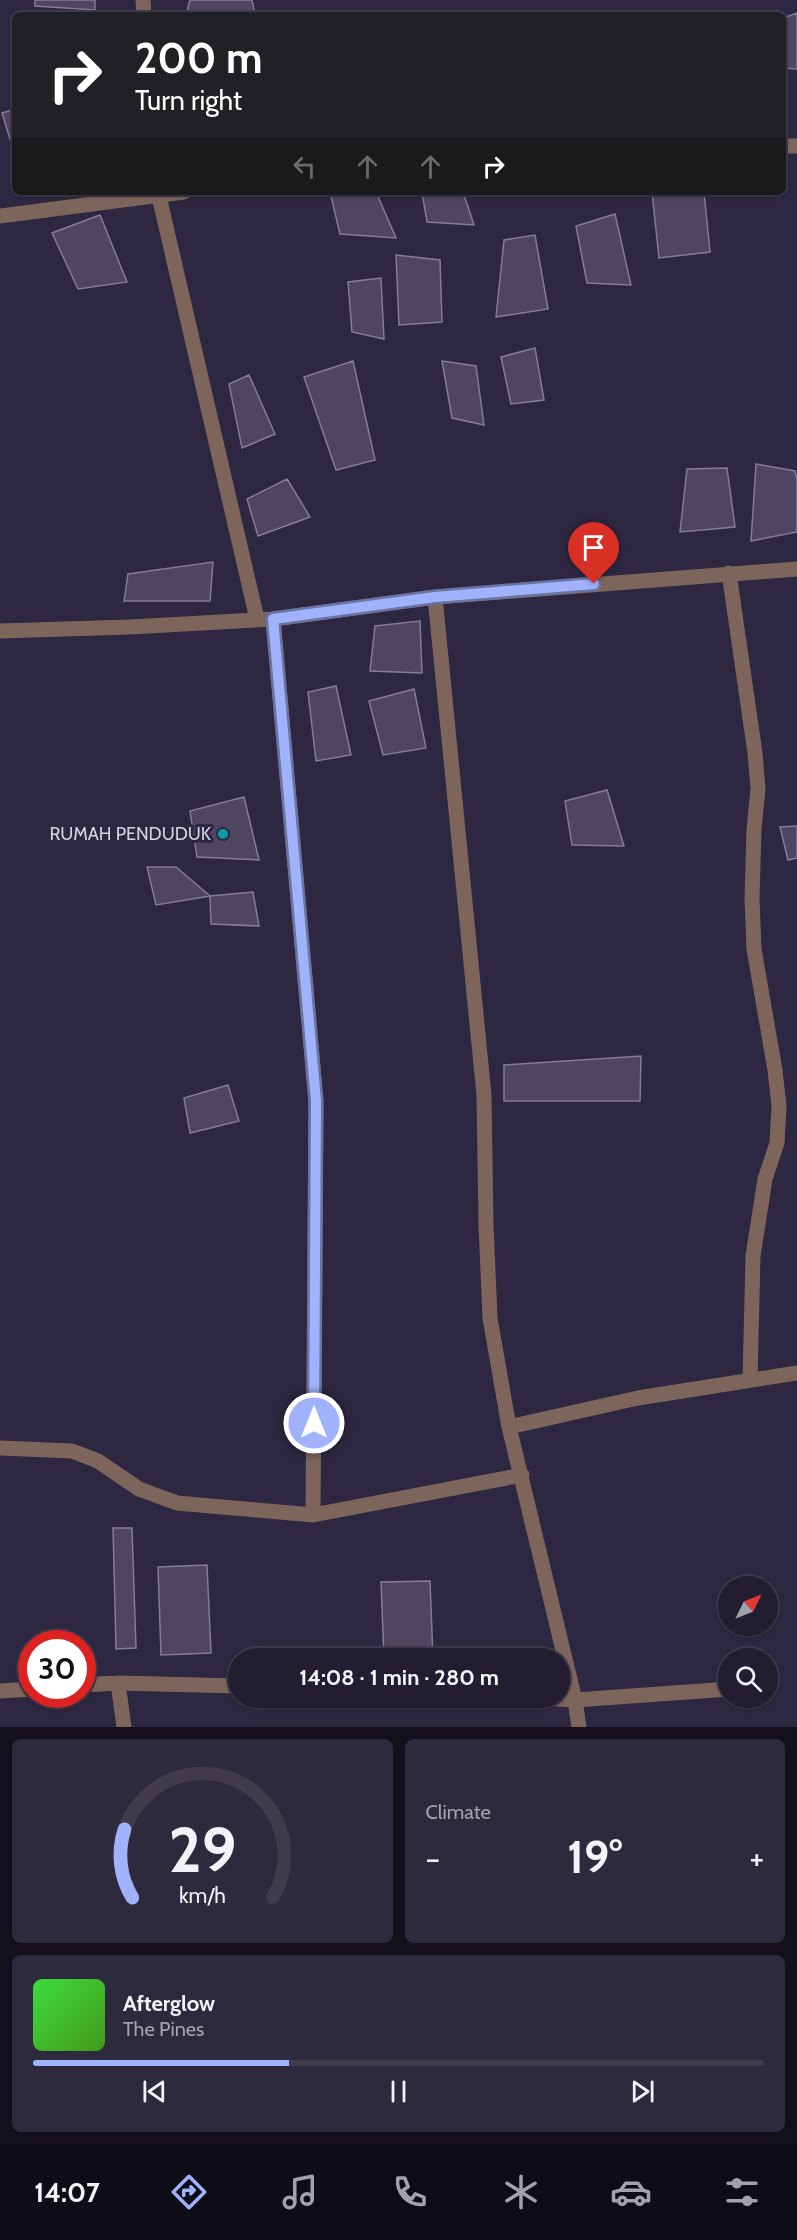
<!DOCTYPE html>
<html lang="en">
<head>
<meta charset="utf-8">
<style>
  body { margin:0; font-family:Cabin,sans-serif; background:#2e2a3d; color:#f1f3f6; height:100vh; display:flex; flex-direction:column; font-size:22px; white-space:nowrap }
  * { box-sizing:border-box; margin:0 }
  p { font-size:20px; color:#a2a2ab }
  .icon { flex:none; width:33px; height:33px; fill:none; stroke:currentColor; stroke-width:2; stroke-linecap:round; stroke-linejoin:round }
  .map { position:relative; height:1727px; overflow:hidden }
  .details { display:flex; flex-direction:column; gap:12px; padding:12px; background:#13101b; flex:1 }
  .details>* { flex:none }
  .banner { position:absolute; left:12px; top:12px; width:774px; height:183px; border-radius:9px; box-shadow:0 2px 4px #0004,0 0 0 2px #3f3b4d; background:#202124; color:#fff; overflow:hidden }
  .needle { width:39px; rotate:47deg }
  .controls { position:absolute; left:718px; top:1576px; display:grid; gap:12px }
  .controls a { display:grid; place-items:center; width:60px; height:60px; border-radius:50%; background:#221d31; box-shadow:0 2px 4px #0004,0 0 0 2px #3f3b4d; font-size:30px }
  .speed { position:absolute; left:18px; top:1630px; display:flex; gap:12px; font-size:30px; font-weight:700; text-align:center }
  .speed>* { display:grid; place-content:center; width:78px; height:78px; border-radius:50%; background:#221d31; box-shadow:0 2px 4px #0004,0 0 0 2px #3f3b4d; line-height:1 }
  .speed .limit { border:9px solid #d22; background:#fff; color:#111 }
  .pin { position:absolute; display:grid; place-items:center; width:51px; height:51px; color:#fff; margin:-62px -26px; border-radius:50% 50% 50% 0; rotate:-45deg; box-shadow:0 0 6px #0007 }
  .pin .icon { rotate:45deg }
  .me { position:absolute; width:66px; margin:-33px; rotate:0deg; stroke-linejoin:round; filter:drop-shadow(0 0 4px #0008) }
  .turn { display:flex; align-items:center; gap:21px; height:126px; padding:0 24px; font-size:27px }
  .turn .icon { width:78px; height:78px; stroke-width:2.5 }
  .turn b { display:block; font-size:42px; line-height:51px }
  .lanes { display:flex; align-items:center; height:57px; padding:0 24px; background:#0003; justify-content:center; gap:30px; direction:ltr }
  .lanes .off { opacity:.35 }
  .big { font-size:45px; font-weight:700; line-height:1.1 }
  .details .tile { flex:1; display:flex; flex-direction:column; justify-content:center; gap:9px; min-width:0; padding:0 21px; border-radius:9px; background:#2e2a3d }
  .details .dial { align-items:center; gap:0 }
  .dial svg { height:156px; overflow:visible; fill:none; stroke:#3f3b4d; stroke-width:7; stroke-linecap:round; text-anchor:middle }
  .dial text { fill:#f1f3f6; stroke:none }
  .song { display:flex; align-items:center; gap:18px }
  .cover { width:72px; height:72px; border-radius:9px; background:linear-gradient(135deg,hsl(120 70% 55%),hsl(100 70% 35%)) }
  .played { height:6px; border-radius:3px; background:linear-gradient(90deg,#a1b2fd 35%,#3f3b4d 35%) }
  .keys { display:flex; justify-content:space-around; direction:ltr }
  .heat { display:flex; justify-content:space-between; align-items:center; font-size:33px; direction:ltr }
  .details .tiles { flex:1; display:grid; gap:12px; grid-template-columns:1fr 1fr }
  .tile:last-child { grid-column:span 2 }
  .trip { position:absolute; left:228px; top:1648px; width:342px; height:60px; border-radius:30px; background:#221d31; box-shadow:0 2px 4px #0004,0 0 0 2px #3f3b4d; font-weight:700; line-height:60px; text-align:center }
  .dock { display:flex; height:96px; justify-content:space-around; align-items:center; background:#0e0c14; color:#a2a2ab }
  .dock .icon { width:42px; height:42px }
  .dock .current { color:#a1b2fd }
  .dock b { font-size:27px; color:#f1f3f6 }
  .map>svg:first-child { display:block }
  .building { fill:#4e4561; stroke:#857b99; stroke-width:1.5 }
  .lines { fill:none; stroke-linecap:round; stroke-linejoin:round }
  .minor { stroke:#7e655b; stroke-width:15 }
  .route-casing { stroke:#6974a4; stroke-width:15 }
  .route { stroke:#a1b2fd; stroke-width:10 }
  .culture-dot { fill:#0f9aa8; stroke:#2d2741; stroke-width:2 }
  .labels { text-anchor:middle; stroke-width:6; stroke-linejoin:round; paint-order:stroke }
  .poi-label { font-size:18px; fill:#d5d2e3; stroke:#2d2741; text-anchor:end }
</style>
</head>
<body>
<div class="map">
<svg width="797" height="1727" viewBox="0 0 797 1727">
  <rect width="100%" height="100%" fill="#2d2741"/>
  <!-- building -->
  <path class="building" d="M 35,0 L 95,0 L 95,10 L 35,6 Z
    M 190,0 L 252,0 L 255,15 L 186,15 Z
    M 797,13 L 797,69 L 783,68 L 783,18 Z
    M 15,109 L 15,149 L 13,149 L 2,113 Z
    M 330,192 L 376,192 L 396,238 L 340,234 Z
    M 422,192 L 463,192 L 474,225 L 427,222 Z
    M 652,192 L 704,192 L 710,252 L 659,258 Z
    M 615,214 L 631,285 L 587,283 L 576,226 Z
    M 100,215 L 127,282 L 78,289 L 52,233 Z
    M 535,235 L 548,309 L 496,317 L 504,240 Z
    M 396,255 L 440,260 L 442,322 L 399,325 Z
    M 381,278 L 384,339 L 352,332 L 348,282 Z
    M 535,348 L 544,400 L 511,404 L 501,357 Z
    M 353,361 L 375,460 L 336,470 L 304,377 Z
    M 442,361 L 476,366 L 484,425 L 452,418 Z
    M 249,375 L 275,434 L 242,448 L 229,384 Z
    M 756,464 L 795,471 L 797,479 L 797,532 L 751,541 Z
    M 727,468 L 735,527 L 680,532 L 687,469 Z
    M 287,479 L 310,517 L 258,536 L 247,499 Z
    M 213,562 L 210,601 L 124,601 L 128,574 Z
    M 420,621 L 422,673 L 370,671 L 375,626 Z
    M 336,686 L 351,755 L 316,761 L 308,692 Z
    M 414,689 L 426,748 L 383,755 L 369,701 Z
    M 607,790 L 624,846 L 572,845 L 565,801 Z
    M 244,797 L 259,860 L 197,857 L 190,811 Z
    M 797,826 L 797,858 L 788,860 L 780,827 Z
    M 147,867 L 176,867 L 210,896 L 156,905 Z
    M 253,892 L 259,926 L 211,924 L 210,896 Z
    M 641,1056 L 640,1101 L 504,1101 L 504,1065 Z
    M 228,1085 L 239,1121 L 190,1133 L 184,1098 Z
    M 113,1528 L 132,1528 L 136,1648 L 116,1649 Z
    M 207,1565 L 211,1653 L 161,1655 L 158,1567 Z
    M 430,1581 L 433,1659 L 384,1659 L 381,1582 Z"/>
  <g class="lines">
    <!-- minor -->
    <path class="minor" d="M 143,0 L 144,15
      M 783,146 L 797,146
      M 158,192 L 257,619
      M 0,216 L 184,192
      M 729,573 L 755,753 L 758,789 L 754,829 L 752,898 L 754,949 L 775,1070 L 779,1106 L 777,1143 L 765,1179 L 753,1256 L 750,1380
      M 435,597 L 484,1095 L 486,1224 L 490,1318 L 509,1427 L 575,1700 L 729,1689
      M 273,619 L 316,1102 L 313,1515
      M 0,631 L 130,627 L 273,619 L 435,597 L 797,569
      M 509,1427 L 638,1398 L 797,1373
      M 0,1448 L 72,1451 L 98,1461 L 139,1489 L 177,1503 L 313,1515 L 522,1475
      M 118,1683 L 124,1727
      M 82,1685 L 118,1683 L 238,1686
      M 0,1691 L 32,1689
      M 540,1698 L 575,1700 L 579,1727"/>
  </g>
  <g class="lines">
    <defs>
      <path id="route" d="M 314,1423 L 316,1101 L 273,619 L 435,597 L 594,584"/>
    </defs>
    <!-- route casing -->
    <use href="#route" class="route-casing"/>
    <!-- route -->
    <use href="#route" class="route"/>
  </g>
  <!-- markers -->
  <circle class="culture-dot" cx="223" cy="834" r="6"/>
  <g class="labels">
    <!-- poi labels -->
    <g class="poi-label">
      <text x="211" y="840">RUMAH PENDUDUK</text>
    </g>
  </g>
</svg>
<div class="controls">
<a><svg class="needle" viewBox="-14 -14 28 28"><path d="M0-13l5 13h-10z" fill="#e53935"/><path d="M0 13l5-13h-10z" fill="#a2a2ab"/></svg></a>
<a><svg class="icon" aria-label="search" viewBox="0 0 24 24"><circle cx="10" cy="10" r="6"/><path d="M15 15l6 6"/></svg></a>
</div>
<div class="speed"><div class="limit">30</div></div>
<div class="pin" style="left:594px;top:584px;background:#d93025"><svg class="icon" aria-label="arrive" viewBox="0 0 24 24"><path d="M6 21V4h12l-3 4 3 4H6"/></svg></div>
<svg class="me" style="left:314px;top:1423px" viewBox="-20 -20 40 40"><circle r="17" fill="#a1b2fd" stroke="#fff" stroke-width="3"/><path d="M0-11L8 9 0 5-8 9z" fill="#fff"/></svg>
<div class="trip">14:08 · 1 min · 280 m</div>
<div class="banner">
<div class="turn"><svg class="icon" aria-label="right" viewBox="0 0 24 24"><path d="M7 20v-9h11M14 6l5 5-5 5"/></svg><div><b>200 m</b>Turn right</div></div>
<div class="lanes"><svg class="icon off" aria-label="left" viewBox="0 0 24 24"><path d="M17 20v-9H6M10 6l-5 5 5 5"/></svg><svg class="icon off" aria-label="ahead" viewBox="0 0 24 24"><path d="M12 20V5M6 11l6-6 6 6"/></svg><svg class="icon off" aria-label="ahead" viewBox="0 0 24 24"><path d="M12 20V5M6 11l6-6 6 6"/></svg><svg class="icon" aria-label="right" viewBox="0 0 24 24"><path d="M7 20v-9h11M14 6l5 5-5 5"/></svg></div>
</div>
</div>
<section class="details">
<div class="tiles">
<div class="tile dial"><svg viewBox="0 0 100 80">
<path d="M14 69A42 42 0 1 1 86 69"/>
<path d="M14 69A42 42 0 0 1 10 34" stroke="#a1b2fd"/>
<text x="50" y="56" font-size="32" font-weight="700">29</text>
<text x="50" y="72" font-size="11">km/h</text>
</svg></div>
<div class="tile"><p>Climate</p>
<div class="heat"><a>−</a><b class="big">19°</b><a>+</a></div>
</div>
<div class="tile">
<div class="song"><i class="cover"></i><div><b>Afterglow</b><p>The Pines</p></div></div>
<div class="played"></div>
<div class="keys"><svg class="icon" aria-label="previous" viewBox="0 0 24 24"><path d="M18 5L8 12l10 7zM5 5v14"/></svg><svg class="icon" aria-label="pause" viewBox="0 0 24 24"><path d="M8 5v14M16 5v14"/></svg><svg class="icon" aria-label="next" viewBox="0 0 24 24"><path d="M6 5l10 7-10 7zM19 5v14"/></svg></div>
</div>
</div>
</section>
<nav class="dock">
<b>14:07</b>
<svg class="icon current" aria-label="directions" viewBox="0 0 24 24"><path d="M12 3l9 9-9 9-9-9zM9 14v-3h6M13 9l2 2-2 2"/></svg>
<svg class="icon" aria-label="music" viewBox="0 0 24 24"><path d="M9 18V5l10-2v13"/><circle cx="6" cy="18" r="3"/><circle cx="16" cy="16" r="3"/></svg>
<svg class="icon" aria-label="phone" viewBox="0 0 24 24"><path d="M5 4h4l2 5-3 2q2 4 5 5l2-3 5 2v4C11 20 4 13 5 4z"/></svg>
<svg class="icon" aria-label="climate" viewBox="0 0 24 24"><path d="M12 3v18M4 7l16 10M4 17L20 7"/></svg>
<svg class="icon" aria-label="car" viewBox="0 0 24 24"><path d="M5 17H2v-5l4-1 3-4h7l3 4 3 1v5h-3M9 17h6M6 11h13"/><circle cx="7" cy="17" r="2"/><circle cx="17" cy="17" r="2"/></svg>
<svg class="icon" aria-label="filters" viewBox="0 0 24 24"><path d="M4 7h16M4 17h16"/><circle cx="9" cy="7" r="2"/><circle cx="15" cy="17" r="2"/></svg>
</nav>
</body>
</html>
